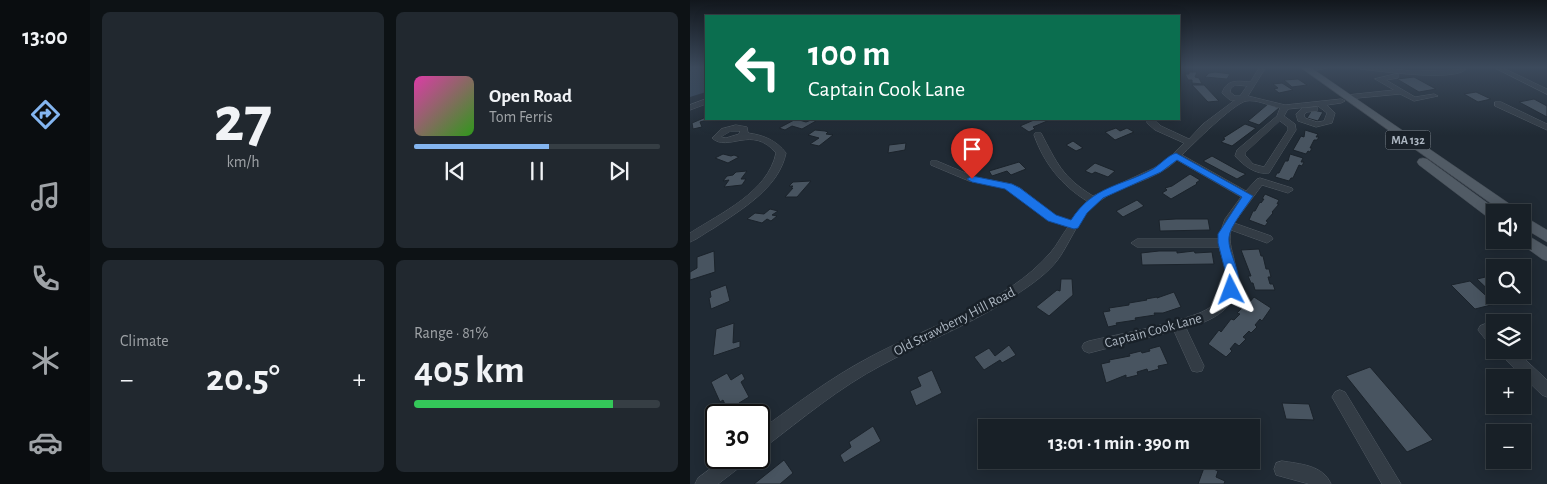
<!DOCTYPE html>
<html lang="en">
<head>
<meta charset="utf-8">
<style>
  body { margin:0; font-family:"Alegreya Sans",sans-serif; background:#21282f; color:#f1f3f6; height:100vh; display:flex; flex-direction:column; font-size:19px; white-space:nowrap }
  * { box-sizing:border-box; margin:0 }
  p { font-size:16px; color:#9fa3a7 }
  .icon { flex:none; width:28px; height:28px; fill:none; stroke:currentColor; stroke-width:2; stroke-linecap:round; stroke-linejoin:round }
  .map { position:relative; flex:1; overflow:hidden }
  .side { display:flex; flex-direction:column; gap:12px; padding:12px; background:#0d1215; width:600px }
  .side>* { flex:none }
  .hud { position:absolute; left:15px; top:15px; width:475px; height:105px; border-radius:0px; box-shadow:0 2px 12px #0003,0 0 0 1px #363e44; background:#0b6e4f; color:#fff; overflow:hidden }
  .controls { position:absolute; left:796px; top:204px; display:grid; gap:10px }
  .controls a { display:grid; place-items:center; width:45px; height:45px; border-radius:0px; background:#182027; box-shadow:0 2px 12px #0003,0 0 0 1px #363e44; font-size:25px }
  .speed { position:absolute; left:15px; top:404px; display:flex; gap:10px; font-size:25px; font-weight:700; text-align:center }
  .speed>* { display:grid; place-content:center; width:65px; height:65px; border-radius:50%; background:#182027; box-shadow:0 2px 12px #0003,0 0 0 1px #363e44; line-height:1 }
  .speed .limit { border:2px solid #111; border-radius:8px; background:#fff; color:#111 }
  .pin { position:absolute; display:grid; place-items:center; width:42px; height:42px; color:#fff; margin:-51px -21px; border-radius:50% 50% 50% 0; rotate:-45deg; box-shadow:0 0 5px #0007 }
  .pin .icon { rotate:45deg }
  .me { position:absolute; width:55px; margin:-28px; rotate:357deg; stroke-linejoin:round; filter:drop-shadow(0 0 4px #0008) }
  .turn { display:flex; align-items:center; gap:18px; height:105px; padding:0 20px; font-size:22px }
  .turn .icon { width:65px; height:65px; stroke-width:2.5 }
  .turn b { display:block; font-size:35px; line-height:42px }
  .big { font-size:38px; font-weight:700; line-height:1.1 }
  .side .tile { flex:1; display:flex; flex-direction:column; justify-content:center; gap:8px; min-width:0; padding:0 18px; border-radius:8px; background:#21282f }
  .side .dial { align-items:center; gap:0 }
  .dial b { font-size:65px; line-height:1 }
  .song { display:flex; align-items:center; gap:15px }
  .cover { width:60px; height:60px; border-radius:8px; background:linear-gradient(135deg,hsl(320 70% 55%),hsl(110 70% 35%)) }
  .played { height:5px; border-radius:2px; background:linear-gradient(90deg,#84b5f0 55%,#363e44 55%) }
  .keys { display:flex; justify-content:space-around; direction:ltr }
  .heat { display:flex; justify-content:space-between; align-items:center; font-size:28px; direction:ltr }
  .charge { height:8px; border-radius:4px; background:linear-gradient(90deg,#34c759 81%,#363e44 0) }
  .side .tiles { flex:1; display:grid; gap:12px; grid-template-columns:repeat(2,1fr) }
  .trip { position:absolute; left:288px; top:419px; width:282px; height:50px; border-radius:0px; background:#182027; box-shadow:0 2px 12px #0003,0 0 0 1px #363e44; font-weight:700; line-height:50px; text-align:center }
  main { display:flex; flex:1; min-height:0 }
  .tab-bar { display:flex; flex-direction:column; width:90px; justify-content:space-around; align-items:center; background:#0a0d10; color:#9fa3a7 }
  .tab-bar .icon { width:35px; height:35px }
  .tab-bar .on { color:#84b5f0 }
  .tab-bar b { font-size:22px; color:#f1f3f6 }
  .map>svg:first-child { display:block }
  .water { fill:#35475a }
  .building { fill:#485460; stroke:#1b232b }
  .lines { fill:none; stroke-linecap:round; stroke-linejoin:round }
  .minor-casing { stroke:#515a63; stroke-width:1 }
  .major-casing { stroke:#3d454e; stroke-width:1 }
  .minor { fill:#333c45; fill-rule:evenodd }
  .major { fill:#515b65; fill-rule:evenodd }
  .route { fill:#1a73e8; stroke:#114b97 }
  .labels { text-anchor:middle; stroke-width:5; stroke-linejoin:round; paint-order:stroke }
  .shield { fill:#192129; stroke:#818a94; stroke-width:1 }
  .shield-label { font-size:12px; font-weight:bold; fill:#adb7c2 }
  .street-label { font-size:14px; fill:#adb7c2; stroke:#192129 }
</style>
</head>
<body>
<main>
<nav class="tab-bar">
<b>13:00</b>
<svg class="icon on" aria-label="directions" viewBox="0 0 24 24"><path d="M12 3l9 9-9 9-9-9zM9 14v-3h6M13 9l2 2-2 2"/></svg>
<svg class="icon" aria-label="music" viewBox="0 0 24 24"><path d="M9 18V5l10-2v13"/><circle cx="6" cy="18" r="3"/><circle cx="16" cy="16" r="3"/></svg>
<svg class="icon" aria-label="phone" viewBox="0 0 24 24"><path d="M5 4h4l2 5-3 2q2 4 5 5l2-3 5 2v4C11 20 4 13 5 4z"/></svg>
<svg class="icon" aria-label="climate" viewBox="0 0 24 24"><path d="M12 3v18M4 7l16 10M4 17L20 7"/></svg>
<svg class="icon" aria-label="car" viewBox="0 0 24 24"><path d="M5 17H2v-5l4-1 3-4h7l3 4 3 1v5h-3M9 17h6M6 11h13"/><circle cx="7" cy="17" r="2"/><circle cx="17" cy="17" r="2"/></svg>
</nav>
<section class="side">
<div class="tiles">
<div class="tile dial"><b>27</b><p>km/h</p></div>
<div class="tile">
<div class="song"><i class="cover"></i><div><b>Open Road</b><p>Tom Ferris</p></div></div>
<div class="played"></div>
<div class="keys"><svg class="icon" aria-label="previous" viewBox="0 0 24 24"><path d="M18 5L8 12l10 7zM5 5v14"/></svg><svg class="icon" aria-label="pause" viewBox="0 0 24 24"><path d="M8 5v14M16 5v14"/></svg><svg class="icon" aria-label="next" viewBox="0 0 24 24"><path d="M6 5l10 7-10 7zM19 5v14"/></svg></div>
</div>
<div class="tile"><p>Climate</p>
<div class="heat"><a>−</a><b class="big">20.5°</b><a>+</a></div>
</div>
<div class="tile"><p>Range · 81%</p><b class="big">405 km</b><div class="charge"></div></div>
</div>
</section>
<div class="map">
<svg width="857" height="484" viewBox="0 0 857 484">
  <rect width="100%" height="100%" fill="#202a34"/>
  <!-- water -->
  <path class="water" d="M 0,67 L 16,67 L 16,92 L 0,97 Z"/>
  <!-- building -->
  <path class="building" d="M 684,67 L 764,67 L 767,69 Z
    M 499,72 L 507,72 L 505,77 L 509,78 L 512,84 L 502,83 L 502,80 L 498,80 L 495,74 L 499,74 Z
    M 525,72 L 533,73 L 540,74 L 537,79 L 515,77 L 519,73 Z
    M 724,77 L 746,89 L 729,92 L 707,79 Z
    M 608,79 L 617,85 L 602,87 L 594,80 Z
    M 592,83 L 603,90 L 589,93 L 584,89 L 588,88 L 583,84 Z
    M 502,85 L 514,85 L 529,101 L 518,102 Z
    M 786,92 L 801,99 L 788,102 L 774,94 Z
    M 844,99 L 857,106 L 857,117 L 829,102 Z
    M 578,104 L 589,108 L 569,125 L 558,121 Z
    M 622,110 L 633,112 L 628,121 L 617,118 Z
    M 16,117 L 16,119 L 21,119 L 10,122 L 12,127 L 3,129 L 2,123 Z
    M 106,119 L 116,122 L 121,120 L 126,121 L 112,129 L 102,126 L 95,130 L 89,128 Z
    M 342,119 L 362,119 L 343,127 L 345,129 L 339,132 L 330,126 L 344,120 Z
    M 555,124 L 566,128 L 542,146 L 531,142 L 535,139 L 533,138 Z
    M 426,128 L 430,131 L 437,128 L 444,132 L 425,140 L 415,132 Z
    M 125,130 L 135,131 L 138,132 L 136,134 L 143,135 L 129,146 L 120,144 L 129,138 L 118,135 Z
    M 615,130 L 628,134 L 626,137 L 629,137 L 627,140 L 624,140 L 620,148 L 622,148 L 620,152 L 618,151 L 616,154 L 603,150 L 611,136 L 614,137 Z
    M 383,141 L 393,148 L 386,151 L 376,145 Z
    M 216,143 L 215,150 L 198,153 L 199,145 Z
    M 33,154 L 41,156 L 44,155 L 49,157 L 38,163 L 25,158 Z
    M 600,154 L 613,158 L 611,162 L 614,162 L 612,166 L 609,165 L 603,178 L 601,178 L 599,181 L 585,177 L 587,173 L 589,173 L 595,161 L 598,161 Z
    M 522,156 L 549,171 L 556,174 L 547,179 L 513,161 Z
    M 329,162 L 336,169 L 321,175 L 317,171 L 302,176 L 299,171 Z
    M 405,163 L 425,171 L 418,177 L 405,172 L 402,174 L 395,171 Z
    M 57,171 L 51,179 L 56,179 L 52,185 L 34,187 L 39,180 L 33,181 L 37,176 L 43,175 L 46,172 Z
    M 500,174 L 510,180 L 506,183 L 507,184 L 481,199 L 472,193 L 477,190 L 475,188 L 482,186 Z
    M 121,181 L 107,197 L 95,197 L 103,188 L 101,188 L 103,186 L 99,186 L 103,182 Z
    M 575,194 L 589,200 L 587,204 L 589,204 L 582,212 L 583,213 L 576,221 L 578,222 L 575,226 L 559,220 L 563,211 L 565,211 L 570,202 L 571,203 L 574,199 L 572,199 Z
    M 447,200 L 454,206 L 433,217 L 426,211 Z
    M 80,209 L 88,211 L 82,215 L 87,216 L 81,221 L 77,219 L 72,223 L 57,219 L 65,213 L 74,214 Z
    M 486,219 L 518,219 L 520,230 L 470,231 L 469,220 Z
    M 569,249 L 571,256 L 573,256 L 576,269 L 579,269 L 581,277 L 578,277 L 580,284 L 583,284 L 585,290 L 565,290 L 563,283 L 561,283 L 558,276 L 561,276 L 551,250 Z
    M 24,251 L 25,272 L 0,280 L 0,272 L 7,268 L 7,257 Z
    M 469,251 L 487,251 L 487,253 L 504,251 L 505,253 L 522,252 L 524,264 L 452,265 L 451,253 Z
    M 804,275 L 805,295 L 827,295 L 829,297 L 811,302 L 787,279 Z
    M 371,279 L 382,279 L 383,295 L 359,316 L 346,307 L 367,290 L 370,291 Z
    M 780,281 L 805,304 L 785,309 L 761,285 Z
    M 36,285 L 40,301 L 21,309 L 19,298 L 21,297 L 20,291 Z
    M 484,292 L 491,307 L 473,313 L 464,313 L 465,315 L 445,318 L 446,320 L 426,323 L 427,325 L 418,327 L 413,312 L 420,311 L 419,308 L 439,305 L 439,303 L 457,300 L 456,299 L 467,297 L 467,298 Z
    M 564,297 L 581,308 L 572,321 L 570,319 L 565,325 L 567,327 L 561,333 L 559,331 L 553,337 L 556,339 L 549,346 L 545,343 L 540,349 L 542,351 L 536,357 L 518,344 L 529,330 L 531,332 L 541,319 L 544,320 L 550,314 L 547,313 L 553,307 L 555,309 L 561,304 L 559,303 Z
    M 44,323 L 43,343 L 50,341 L 50,347 L 23,356 L 26,329 Z
    M 319,345 L 326,355 L 312,363 L 310,360 L 294,370 L 284,357 L 299,348 L 305,356 Z
    M 470,346 L 478,364 L 468,366 L 469,369 L 458,372 L 457,369 L 447,372 L 448,375 L 436,378 L 436,375 L 416,383 L 411,364 L 420,362 L 419,360 L 440,356 L 439,354 L 451,351 L 452,353 L 460,351 L 459,349 Z
    M 680,367 L 743,440 L 717,452 L 656,376 Z
    M 242,370 L 252,393 L 226,406 L 220,391 L 231,386 L 227,377 Z
    M 37,373 L 41,380 L 52,373 L 55,379 L 51,382 L 59,397 L 49,403 L 51,406 L 39,413 L 33,400 L 30,402 L 21,382 Z
    M 592,403 L 619,404 L 624,420 L 596,419 Z
    M 183,426 L 191,441 L 154,463 L 150,455 L 161,447 L 159,442 Z
    M 94,460 L 103,473 L 90,484 L 64,484 Z
    M 515,465 L 528,471 L 526,477 L 535,481 L 534,484 L 508,484 Z"/>
  <g class="lines">
    <defs>
      <path id="minor" d="M 570,67 L 576,67 L 558,96 L 595,105 L 651,99 L 655,101 L 651,103 L 637,105 L 645,113 L 642,123 L 626,127 L 608,121 L 606,114 L 612,108 L 627,107 L 627,111 L 617,112 L 614,115 L 615,118 L 627,122 L 634,121 L 637,113 L 628,106 L 598,109 L 594,116 L 605,124 L 606,130 L 579,173 C 566,175 554,166 545,156 L 547,150 L 587,116 L 590,108 C 580,106 566,99 556,101 C 543,104 503,144 492,155 L 556,191 L 567,179 L 570,178 L 602,188 L 603,190 L 598,193 L 572,185 L 544,223 L 581,236 L 583,239 L 577,243 L 541,230 C 538,243 543,252 545,264 C 554,303 530,319 496,328 L 514,366 L 512,371 L 507,372 L 502,371 L 484,331 L 399,353 L 394,351 L 392,347 L 394,343 L 399,341 C 434,333 470,327 504,315 C 514,312 526,305 532,296 C 541,281 533,261 529,247 L 447,247 L 441,243 L 447,239 L 528,239 L 535,219 L 551,197 L 487,160 C 466,181 432,184 408,202 C 391,214 382,238 371,255 C 363,268 349,279 336,288 C 292,320 240,339 192,365 C 150,387 113,418 75,447 L 69,449 L 69,431 C 105,405 140,378 180,357 C 239,325 316,305 361,252 C 367,245 372,235 378,227 L 358,220 L 315,188 L 279,181 L 241,165 L 241,161 L 247,161 L 285,177 L 321,184 L 330,188 L 366,216 L 382,221 L 397,201 C 371,185 354,163 344,135 L 345,133 L 351,133 C 367,163 372,177 403,196 L 464,168 L 478,159 L 494,143 L 465,130 L 457,123 L 457,119 L 463,119 L 471,126 L 499,139 L 513,124 L 545,100 L 540,100 L 532,93 C 537,79 547,81 560,82 ZM 546,85 L 557,86 L 550,96 L 545,96 L 540,92 L 541,88 ZM 590,121 L 598,127 L 598,130 L 574,167 L 563,164 L 555,155 L 555,153 Z
        M 626,67 L 642,67 L 618,72 L 615,70 Z
        M 668,67 L 687,67 L 721,71 L 768,70 L 770,67 L 776,67 L 776,69 C 765,82 690,71 671,69 Z
        M 803,67 L 811,67 L 857,89 L 857,94 Z
        M 705,74 L 708,74 L 708,78 L 696,80 L 725,97 L 744,94 L 748,96 L 724,101 L 710,94 L 657,99 L 653,97 L 657,95 L 704,90 L 685,79 Z
        M 16,99 L 16,104 L 0,110 L 0,105 Z
        M 805,102 L 811,102 L 857,124 L 857,130 L 805,106 Z
        M 46,125 L 57,127 L 58,133 C 73,135 86,140 96,153 C 89,188 52,209 24,228 C 16,232 8,239 0,242 L 0,233 C 31,213 78,192 86,153 C 62,124 38,153 22,138 L 31,129 ZM 41,131 L 50,131 L 49,134 L 36,138 L 31,137 Z
        M 795,324 L 800,326 L 805,332 L 805,347 L 800,345 L 788,330 L 790,326 Z
        M 808,350 L 825,350 L 857,380 L 857,397 L 852,395 L 810,354 Z
        M 650,390 L 655,392 L 711,484 L 692,484 L 645,402 L 642,397 L 645,392 Z
        M 35,458 L 56,458 L 54,464 L 28,484 L 5,484 L 8,478 Z
        M 592,461 C 610,464 633,465 641,484 L 619,484 L 586,475 L 584,469 L 586,463 Z"/>
      <path id="major" d="M 610,67 L 620,67 L 827,209 L 829,212 L 813,212 Z
        M 733,158 L 737,159 L 810,212 L 805,212 L 805,221 L 800,219 L 729,165 L 727,162 L 729,159 Z
        M 832,215 L 857,230 L 857,242 L 832,227 Z
        M 832,232 L 857,247 L 857,261 L 852,259 L 827,241 L 832,240 Z"/>
    </defs>
    <!-- minor casing -->
    <use href="#minor" class="minor-casing"/>
    <!-- major casing -->
    <use href="#major" class="major-casing"/>
    <!-- minor -->
    <use href="#minor" class="minor"/>
    <!-- major -->
    <use href="#major" class="major"/>
  </g>
  <!-- sky -->
  <linearGradient id="sky" x2="0" y2="1"><stop stop-color="#12171d"/><stop offset="0.5" stop-color="#3c4a5c"/><stop offset="1" stop-color="#3c4a5c" stop-opacity="0"/></linearGradient>
  <rect width="857" height="135" fill="url(#sky)"/>
  <!-- route -->
  <path class="route" d="M 486,153 L 563,196 C 557,206 540,226 539,237 C 537,255 556,275 546,294 L 537,294 L 535,290 L 536,274 L 528,243 L 528,234 L 552,197 L 487,160 L 471,172 L 413,198 L 397,213 L 388,228 L 384,229 L 358,221 L 315,189 L 282,182 L 277,179 L 282,176 L 322,184 L 330,188 L 366,215 L 381,220 C 404,185 430,187 463,169 C 471,164 477,156 486,153 Z"/>
  <g class="labels">
    <!-- shield labels -->
    <rect class="shield" x="695.5" y="130.5" width="45" height="19" rx="4"/>
    <g class="shield-label">
      <text x="718" y="144">MA 132</text>
    </g>
    <!-- street labels -->
    <g class="street-label">
      <text transform="translate(264 321) rotate(-27)" y="5">Old Strawberry Hill Road</text>
      <text transform="translate(463 330) rotate(-15)" y="5">Captain Cook Lane</text>
    </g>
  </g>
</svg>
<div class="controls">
<a><svg class="icon" aria-label="sound" viewBox="0 0 24 24"><path d="M4 9h4l5-4v14l-5-4H4zM17 9q2 3 0 6"/></svg></a>
<a><svg class="icon" aria-label="search" viewBox="0 0 24 24"><circle cx="10" cy="10" r="6"/><path d="M15 15l6 6"/></svg></a>
<a><svg class="icon" aria-label="layers" viewBox="0 0 24 24"><path d="M12 4l9 5-9 5-9-5zM3 14l9 5 9-5"/></svg></a>
<a>+</a>
<a>−</a>
</div>
<div class="speed"><div class="limit">30</div></div>
<div class="pin" style="left:282px;top:179px;background:#d93025"><svg class="icon" aria-label="arrive" viewBox="0 0 24 24"><path d="M6 21V4h12l-3 4 3 4H6"/></svg></div>
<svg class="me" style="left:541px;top:290px" viewBox="-20 -20 40 40"><path d="M0-17L14 15 0 8-14 15z" fill="#1a73e8" stroke="#fff" stroke-width="4"/></svg>
<div class="trip">13:01 · 1 min · 390 m</div>
<div class="hud">
<div class="turn"><svg class="icon" aria-label="left" viewBox="0 0 24 24"><path d="M17 20v-9H6M10 6l-5 5 5 5"/></svg><div><b>100 m</b>Captain Cook Lane</div></div>
</div>
</div>
</main>
</body>
</html>
